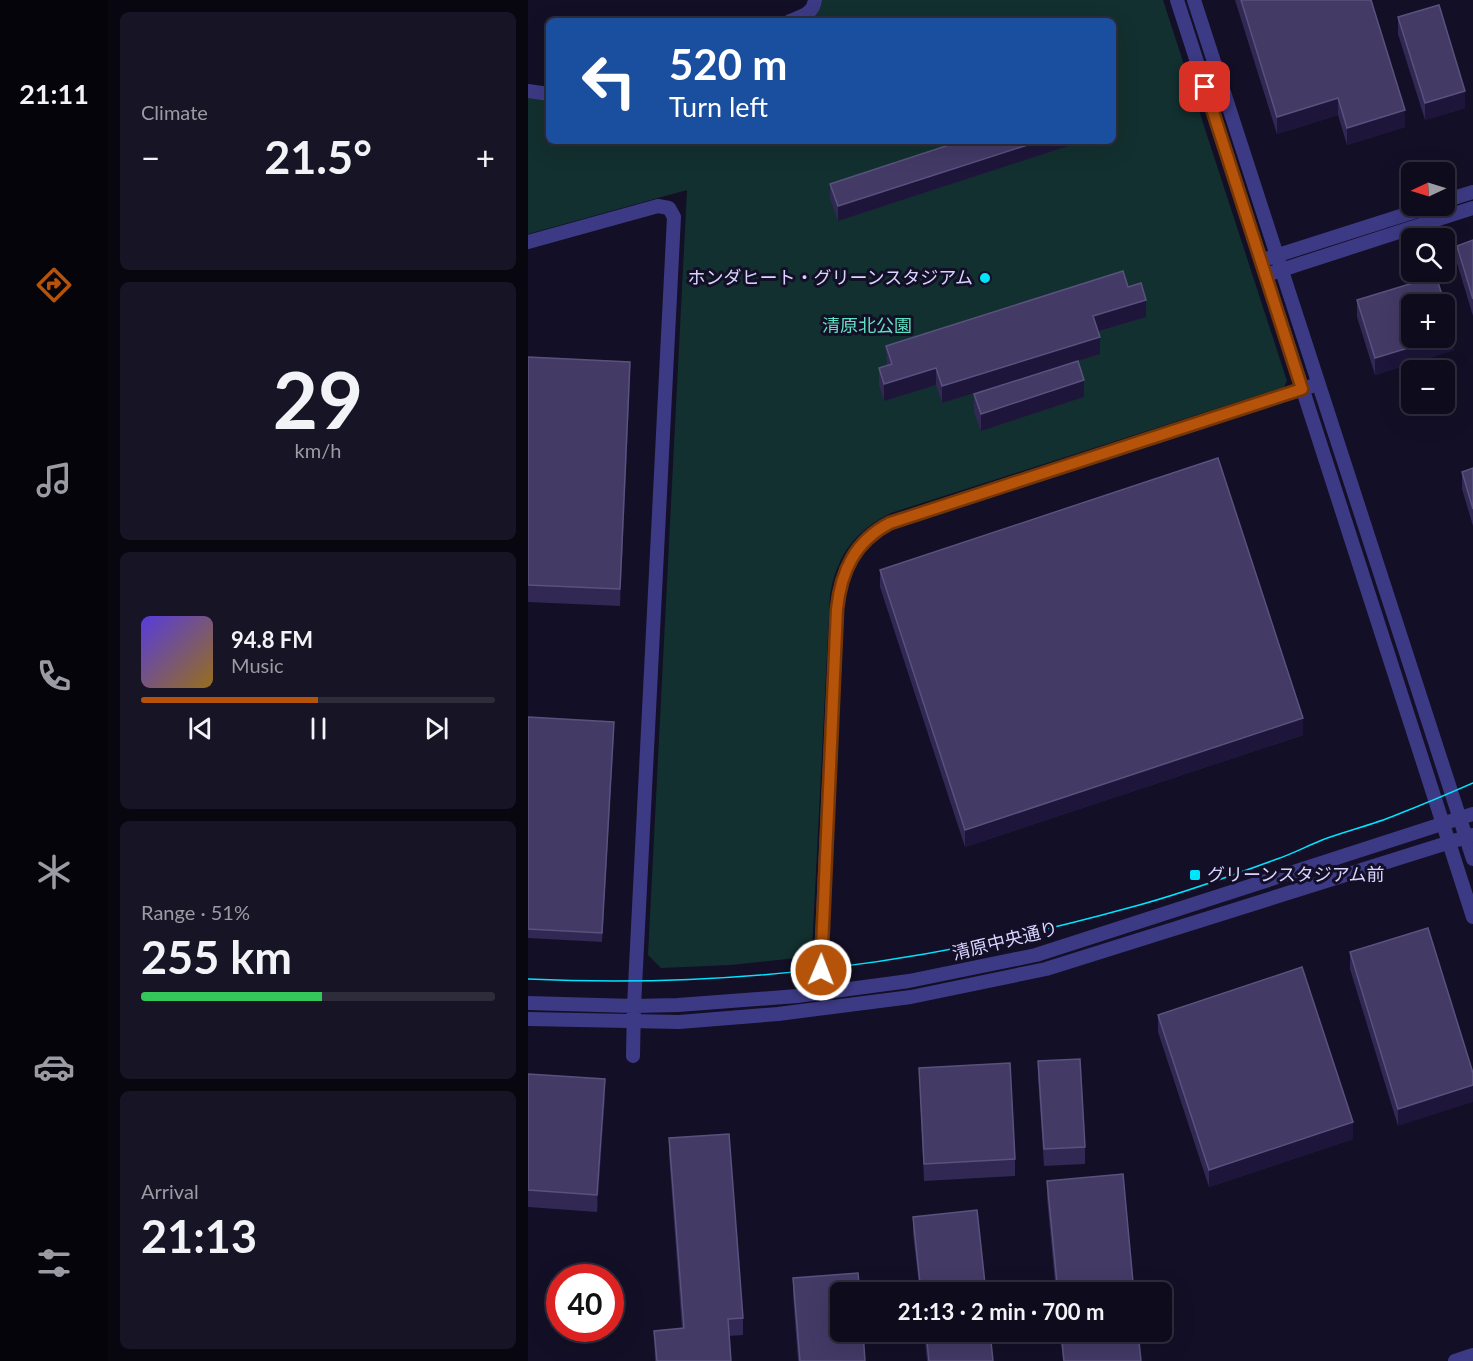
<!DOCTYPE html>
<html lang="en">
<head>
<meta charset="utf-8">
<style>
  body { margin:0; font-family:Lato,"Noto Sans JP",sans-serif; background:#171425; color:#f1f3f6; height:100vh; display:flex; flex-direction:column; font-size:22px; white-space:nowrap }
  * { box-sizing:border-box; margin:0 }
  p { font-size:20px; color:#9b9ba3 }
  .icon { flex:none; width:33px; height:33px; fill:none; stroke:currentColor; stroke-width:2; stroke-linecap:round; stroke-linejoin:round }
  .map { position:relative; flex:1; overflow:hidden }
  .sheet { display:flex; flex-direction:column; gap:12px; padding:12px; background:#08060f; width:420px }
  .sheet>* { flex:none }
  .hud { position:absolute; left:18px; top:18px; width:570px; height:126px; border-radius:9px; box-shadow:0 6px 24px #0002,0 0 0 2px #2e2b3b; background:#1a4fa0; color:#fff; overflow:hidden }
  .needle { width:39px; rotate:266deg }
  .buttons { position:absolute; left:873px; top:162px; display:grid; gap:12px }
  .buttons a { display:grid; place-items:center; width:54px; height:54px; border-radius:9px; background:#0e0b1c; box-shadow:0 6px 24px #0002,0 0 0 2px #2e2b3b; font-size:30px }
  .speed { position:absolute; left:18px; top:1264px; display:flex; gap:12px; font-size:30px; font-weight:700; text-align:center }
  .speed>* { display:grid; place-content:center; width:78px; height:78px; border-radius:50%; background:#0e0b1c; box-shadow:0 6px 24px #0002,0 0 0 2px #2e2b3b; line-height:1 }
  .speed .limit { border:9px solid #d22; background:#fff; color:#111 }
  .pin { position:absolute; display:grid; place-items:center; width:51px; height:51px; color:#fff; margin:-26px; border-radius:12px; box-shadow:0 3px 9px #0006 }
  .me { position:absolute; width:66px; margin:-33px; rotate:1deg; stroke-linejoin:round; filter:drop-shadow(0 0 4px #0008) }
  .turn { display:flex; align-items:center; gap:21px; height:126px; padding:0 24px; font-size:27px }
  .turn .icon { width:78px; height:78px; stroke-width:2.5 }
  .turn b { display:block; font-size:42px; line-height:51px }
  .big { font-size:45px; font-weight:700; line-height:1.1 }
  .sheet .widget { flex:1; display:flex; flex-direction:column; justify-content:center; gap:9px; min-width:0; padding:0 21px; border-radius:9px; background:#171425 }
  .sheet .dial { align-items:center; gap:0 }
  .dial b { font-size:78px; line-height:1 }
  .song { display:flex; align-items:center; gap:18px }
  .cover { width:72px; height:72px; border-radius:9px; background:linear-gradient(135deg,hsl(250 70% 55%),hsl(40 70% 35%)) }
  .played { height:6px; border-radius:3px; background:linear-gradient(90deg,#b45309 50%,#2e2b3b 50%) }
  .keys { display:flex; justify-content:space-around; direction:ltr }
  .heat { display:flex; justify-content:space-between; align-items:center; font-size:33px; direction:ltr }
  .charge { height:9px; border-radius:4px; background:linear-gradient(90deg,#34c759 51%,#2e2b3b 0) }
  .trip { position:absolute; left:302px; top:1282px; width:342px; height:60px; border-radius:9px; background:#0e0b1c; box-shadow:0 6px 24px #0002,0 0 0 2px #2e2b3b; font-weight:700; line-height:60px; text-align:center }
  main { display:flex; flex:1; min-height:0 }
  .tab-bar { display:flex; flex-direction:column; width:108px; justify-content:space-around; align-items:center; background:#06040b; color:#9b9ba3 }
  .tab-bar .icon { width:42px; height:42px }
  .tab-bar .active { color:#b45309 }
  .tab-bar b { font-size:27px; color:#f1f3f6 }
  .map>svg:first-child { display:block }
  .green { fill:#12302f }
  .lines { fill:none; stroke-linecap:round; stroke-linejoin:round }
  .minor { stroke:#3d3a85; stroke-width:14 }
  .tram { stroke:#00e5ff; stroke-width:1.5 }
  .wall { fill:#312854 }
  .shaded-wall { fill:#1d163a }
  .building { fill:#433a66; stroke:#5a527e; stroke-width:1.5 }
  .route-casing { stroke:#753606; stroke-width:15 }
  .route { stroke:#b45309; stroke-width:10 }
  .poi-dot { fill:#00e5ff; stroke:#130f26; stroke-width:2 }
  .labels { text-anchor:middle; stroke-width:6; stroke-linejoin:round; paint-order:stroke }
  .poi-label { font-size:18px; fill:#d9d4ff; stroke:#130f26; text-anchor:end }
  .park-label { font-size:18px; fill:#5fe0c0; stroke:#130f26 }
  .street-label { font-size:18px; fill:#d9d4ff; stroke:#130f26 }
</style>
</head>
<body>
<main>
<nav class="tab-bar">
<b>21:11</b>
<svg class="icon active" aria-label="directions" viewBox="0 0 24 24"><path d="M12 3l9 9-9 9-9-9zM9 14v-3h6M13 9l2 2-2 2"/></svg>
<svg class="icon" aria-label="music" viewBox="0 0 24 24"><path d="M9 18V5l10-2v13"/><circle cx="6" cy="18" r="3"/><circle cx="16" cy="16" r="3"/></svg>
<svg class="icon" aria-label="phone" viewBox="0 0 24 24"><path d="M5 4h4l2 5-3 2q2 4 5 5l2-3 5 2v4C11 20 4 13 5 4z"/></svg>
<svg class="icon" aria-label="climate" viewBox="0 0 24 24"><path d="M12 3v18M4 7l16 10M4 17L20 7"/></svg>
<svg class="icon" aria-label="car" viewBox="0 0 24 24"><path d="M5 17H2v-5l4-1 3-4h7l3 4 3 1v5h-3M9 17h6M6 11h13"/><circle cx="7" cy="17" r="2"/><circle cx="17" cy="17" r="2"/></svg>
<svg class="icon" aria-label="filters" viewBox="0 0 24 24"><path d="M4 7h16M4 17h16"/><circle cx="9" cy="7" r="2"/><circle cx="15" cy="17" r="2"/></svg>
</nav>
<section class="sheet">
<div class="widget"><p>Climate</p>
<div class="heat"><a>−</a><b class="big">21.5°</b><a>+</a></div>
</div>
<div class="widget dial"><b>29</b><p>km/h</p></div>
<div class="widget">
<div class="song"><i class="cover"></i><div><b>94.8 FM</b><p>Music</p></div></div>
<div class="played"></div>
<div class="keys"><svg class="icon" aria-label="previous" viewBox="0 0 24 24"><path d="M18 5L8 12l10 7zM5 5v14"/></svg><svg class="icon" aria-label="pause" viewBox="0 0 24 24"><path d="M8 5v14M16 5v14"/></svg><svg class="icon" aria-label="next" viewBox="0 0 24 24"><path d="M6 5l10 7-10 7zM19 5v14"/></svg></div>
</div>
<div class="widget"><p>Range · 51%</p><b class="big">255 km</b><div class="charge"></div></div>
<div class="widget"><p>Arrival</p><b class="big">21:13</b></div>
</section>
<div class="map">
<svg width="945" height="1361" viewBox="0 0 945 1361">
  <rect width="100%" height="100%" fill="#130f26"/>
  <!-- green -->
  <path class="green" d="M 291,0 L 635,0 L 759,381 L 756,387 L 363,513 C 327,531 309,555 302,595 L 284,951 L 278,957 L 203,965 L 133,968 L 120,955 L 159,190 L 0,234 L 0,93 L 21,96 L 21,141 L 585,141 L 585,21 L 267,21 Z"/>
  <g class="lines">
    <!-- minor -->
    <path class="minor" d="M 649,0 L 945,917
      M 666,0 L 945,859
      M 262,21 C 274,16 285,14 287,0
      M 0,91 L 21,94
      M 916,201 L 945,192
      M 0,242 L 130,206 L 141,208 L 146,217 L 106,1006 L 105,1056
      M 741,258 L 904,206
      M 744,273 L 945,208
      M 294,994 L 293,959 L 309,609 C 313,571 327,542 362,523 L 790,384
      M 0,1003 L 106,1006 L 150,1005 L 269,996 L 381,981 L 508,955 L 945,814
      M 0,1019 L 151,1022 L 250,1014 L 383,997 L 518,969 L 945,835
      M 927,1361 L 945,1355"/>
    <!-- tram -->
    <path class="tram" d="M 0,979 C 207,989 401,963 600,908 C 650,895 700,877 749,859 C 764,854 779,846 794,840 C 818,831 844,825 868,815 C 894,805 920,794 945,783"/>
  </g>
  <!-- wall -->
  <path class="wall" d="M 707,0 L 843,0 L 877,127 L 819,145 L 810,115 L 749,134 Z
    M 870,17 L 937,108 L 897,120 L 870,34 Z
    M 549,141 L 549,143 L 310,221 L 302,198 L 302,184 Z
    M 945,240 L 945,316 L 929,263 L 929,246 Z
    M 829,300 L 926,350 L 847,375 L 829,317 Z
    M 618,317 L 570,332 L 572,354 L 414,403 L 408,385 L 356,401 L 351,385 L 351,368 L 359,365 L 358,346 Z
    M 0,357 L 102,379 L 92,606 L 0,602 Z
    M 446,394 L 556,397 L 453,431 L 446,412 Z
    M 945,468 L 945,526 L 934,489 L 934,472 Z
    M 352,570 L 775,735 L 437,847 L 352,587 Z
    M 0,717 L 86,731 L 74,942 L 0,938 Z
    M 900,928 L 870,1126 L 822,969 L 822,952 Z
    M 630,1015 L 825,1139 L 681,1187 L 630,1032 Z
    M 510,1061 L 557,1147 L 557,1164 L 516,1166 L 510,1078 Z
    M 391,1068 L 487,1159 L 487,1176 L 396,1181 Z
    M 0,1074 L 77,1096 L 69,1212 L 0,1207 Z
    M 141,1138 L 215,1318 L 215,1335 L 201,1336 L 203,1361 L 127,1361 L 126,1331 L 154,1329 L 141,1155 Z
    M 519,1181 L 606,1293 L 528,1293 L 519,1198 Z
    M 385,1217 L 458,1293 L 392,1293 L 385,1234 Z
    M 265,1278 L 337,1361 L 270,1361 L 265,1295 Z
    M 396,1332 L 462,1332 L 465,1361 L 399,1361 Z
    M 532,1332 L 610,1332 L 613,1361 L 535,1361 Z"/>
  <!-- shaded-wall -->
  <path class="shaded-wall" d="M 937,91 L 937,108 L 897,120 L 897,103 Z
    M 810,98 L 810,115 L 749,134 L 749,117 Z
    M 877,110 L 877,127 L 819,145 L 819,128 Z
    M 512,141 L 549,141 L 549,143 L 310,221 L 310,206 Z
    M 618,300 L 618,317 L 565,333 L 565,316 Z
    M 926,333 L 926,350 L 847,375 L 847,358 L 913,338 L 916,338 L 916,336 Z
    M 572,337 L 572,354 L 414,403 L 414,386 Z
    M 102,362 L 102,379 L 92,606 L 92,589 Z
    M 408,368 L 408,385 L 356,401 L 356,384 Z
    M 556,380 L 556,397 L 453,431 L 453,414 Z
    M 775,718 L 775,735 L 437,847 L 437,830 Z
    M 77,1079 L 77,1096 L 69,1212 L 69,1195 Z
    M 945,1085 L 945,1102 L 870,1126 L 870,1109 Z
    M 825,1122 L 825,1139 L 681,1187 L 681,1170 Z"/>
  <!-- building -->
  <path class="building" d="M 713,0 L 843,0 L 877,110 L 819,128 L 810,98 L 749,117 Z
    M 911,5 L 937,91 L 897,103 L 870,17 Z
    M 433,141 L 512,141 L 310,206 L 302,184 Z
    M 945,240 L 945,299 L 929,246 Z
    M 595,271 L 600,287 L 613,283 L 618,300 L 565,316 L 572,337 L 414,386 L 408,368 L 356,384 L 351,368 L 364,364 L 358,346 Z
    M 908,276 L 926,333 L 916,336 L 916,304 L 884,304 L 884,338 L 913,338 L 847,358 L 829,300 Z
    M 0,357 L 102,362 L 92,589 L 0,585 Z
    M 550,361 L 556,380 L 453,414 L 446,394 Z
    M 690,458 L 775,718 L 437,830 L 352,570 Z
    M 945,468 L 945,509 L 934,472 Z
    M 0,717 L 86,722 L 74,933 L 0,929 Z
    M 900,928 L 945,1073 L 945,1085 L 870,1109 L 822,952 Z
    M 774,967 L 825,1122 L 681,1170 L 630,1015 Z
    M 552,1059 L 557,1147 L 516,1149 L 510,1061 Z
    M 482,1063 L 487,1159 L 396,1164 L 391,1068 Z
    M 0,1074 L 77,1079 L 69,1195 L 0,1190 Z
    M 201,1134 L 215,1318 L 200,1319 L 203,1361 L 129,1361 L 126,1331 L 156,1328 L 141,1138 Z
    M 595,1174 L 606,1293 L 530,1293 L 519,1181 Z
    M 449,1210 L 458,1293 L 393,1293 L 385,1217 Z
    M 330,1273 L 332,1293 L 312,1293 L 312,1332 L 335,1332 L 337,1361 L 272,1361 L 265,1278 Z
    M 398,1332 L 462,1332 L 465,1361 L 401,1361 Z
    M 533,1332 L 610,1332 L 613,1361 L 536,1361 Z"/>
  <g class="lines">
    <defs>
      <path id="route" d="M 293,970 L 309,609 C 313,571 327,541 362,523 L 774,389 L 677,87"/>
    </defs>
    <!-- route casing -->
    <use href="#route" class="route-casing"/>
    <!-- route -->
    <use href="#route" class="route"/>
  </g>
  <!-- markers -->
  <g class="poi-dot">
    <circle cx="457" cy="278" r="6"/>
    <rect x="661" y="869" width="12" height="12" rx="3"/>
  </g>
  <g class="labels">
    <!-- poi labels -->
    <g class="poi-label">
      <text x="445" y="284">ホンダヒート・グリーンスタジアム</text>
      <text x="679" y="881" text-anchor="start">グリーンスタジアム前</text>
    </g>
    <!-- park labels -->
    <g class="park-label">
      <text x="339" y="332">清原北公園</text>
    </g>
    <!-- street labels -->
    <g class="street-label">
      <text transform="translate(477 941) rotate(-14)" y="6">清原中央通り</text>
    </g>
  </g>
</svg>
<div class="buttons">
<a><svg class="needle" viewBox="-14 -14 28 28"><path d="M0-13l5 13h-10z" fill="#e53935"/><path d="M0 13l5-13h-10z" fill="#9b9ba3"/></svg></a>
<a><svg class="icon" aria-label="search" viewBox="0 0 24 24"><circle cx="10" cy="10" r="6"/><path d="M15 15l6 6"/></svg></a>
<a>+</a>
<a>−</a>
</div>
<div class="speed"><div class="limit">40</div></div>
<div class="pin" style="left:677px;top:87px;background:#d93025"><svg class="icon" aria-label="arrive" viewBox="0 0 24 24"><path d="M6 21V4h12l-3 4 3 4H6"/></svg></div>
<svg class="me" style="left:293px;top:970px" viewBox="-20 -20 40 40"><circle r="17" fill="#b45309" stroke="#fff" stroke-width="3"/><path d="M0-11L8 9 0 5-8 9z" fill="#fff"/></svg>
<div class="trip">21:13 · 2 min · 700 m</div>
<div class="hud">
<div class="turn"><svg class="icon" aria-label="left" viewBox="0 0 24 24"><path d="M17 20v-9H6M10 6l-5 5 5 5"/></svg><div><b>520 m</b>Turn left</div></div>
</div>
</div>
</main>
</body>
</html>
